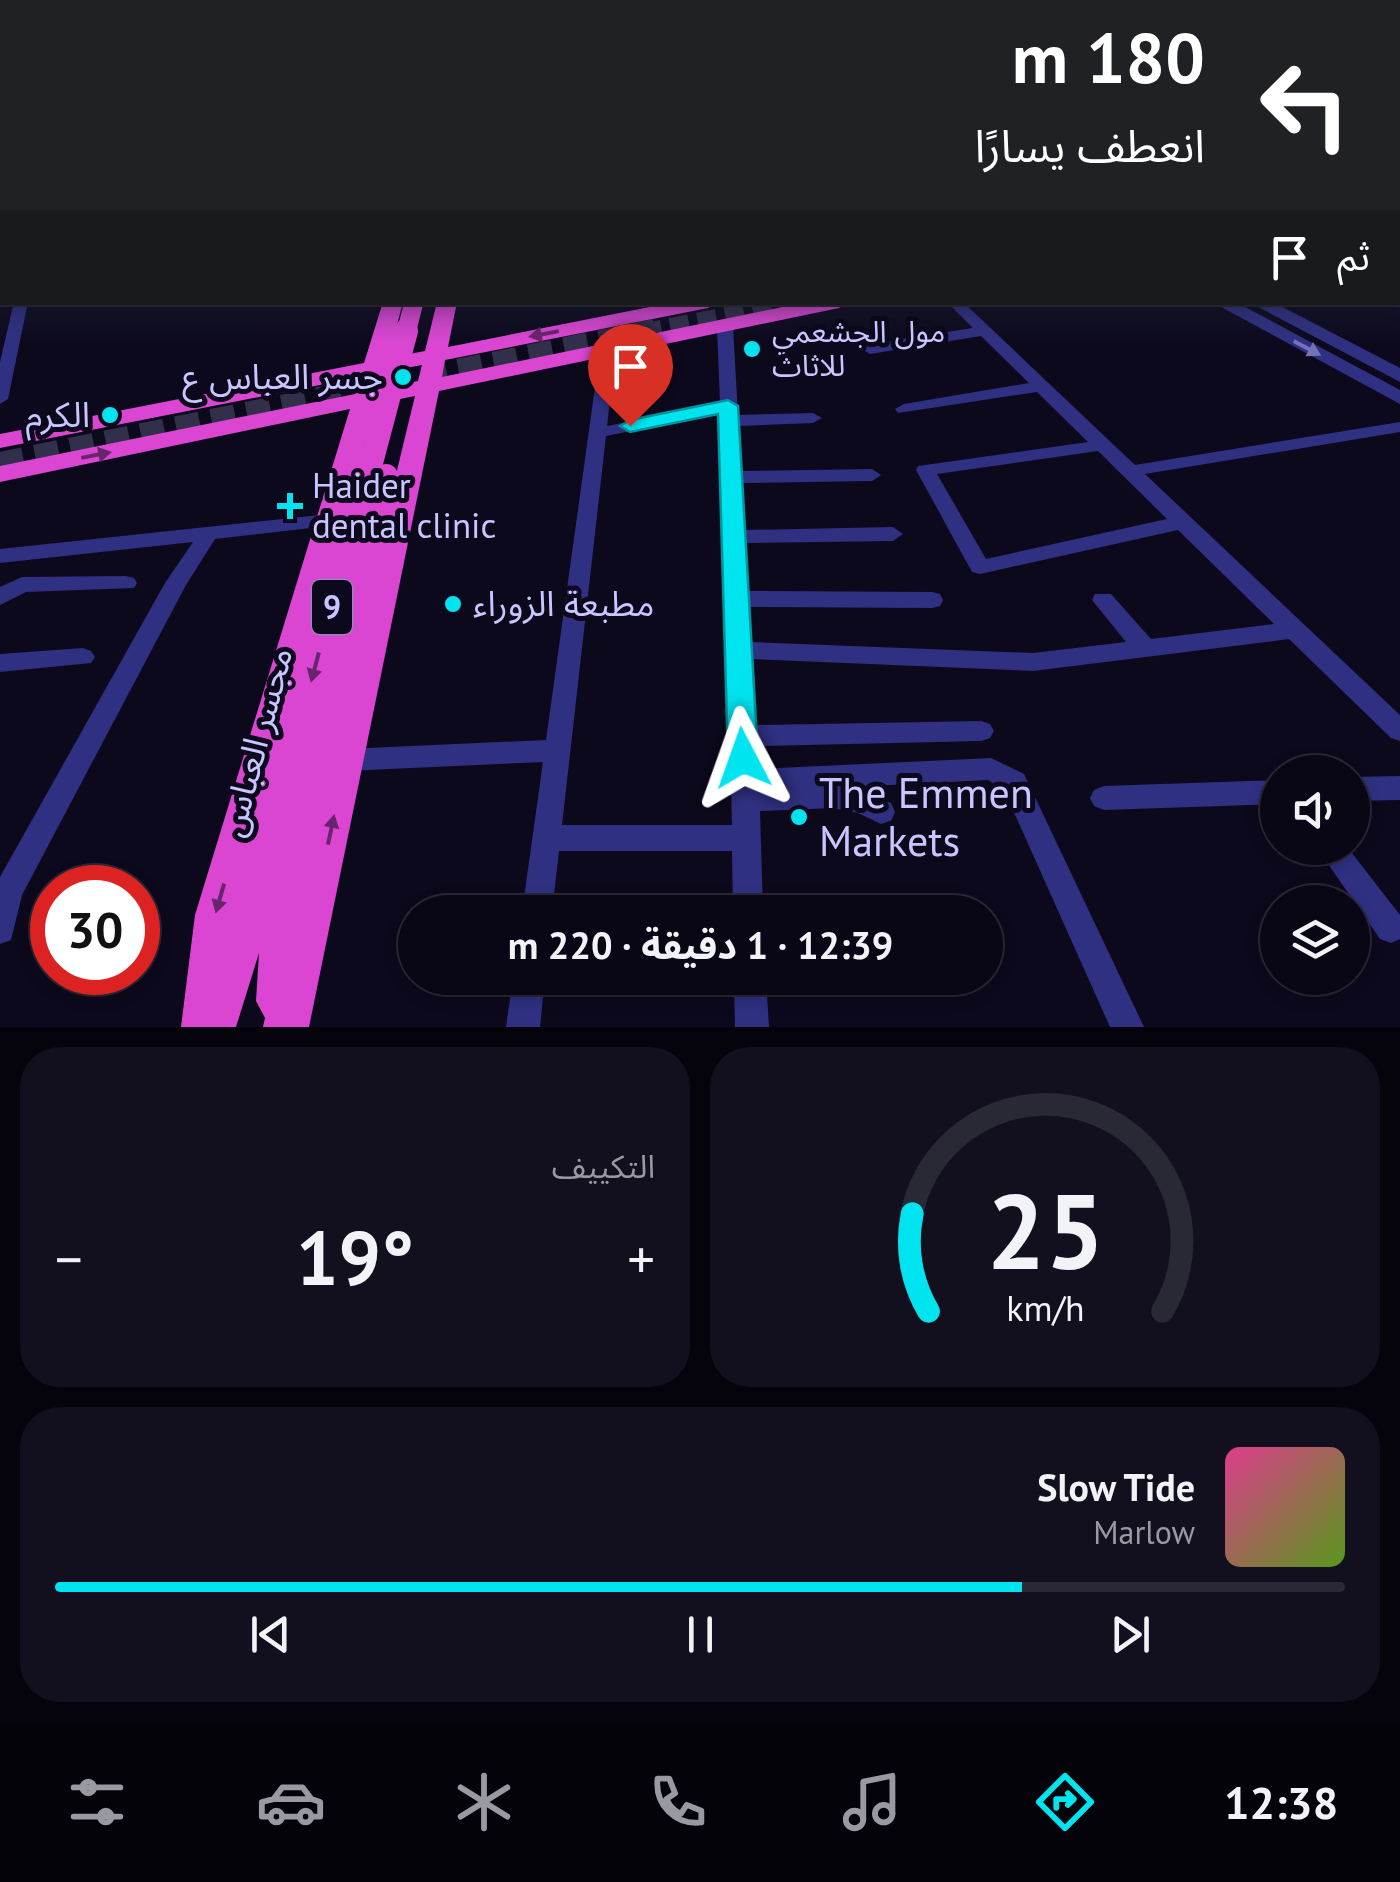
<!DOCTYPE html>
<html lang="ar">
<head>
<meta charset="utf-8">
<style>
  body { margin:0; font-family:"PT Sans","Noto Sans Arabic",sans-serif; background:#12101f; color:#f1f3f6; direction:rtl; height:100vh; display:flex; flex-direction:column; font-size:38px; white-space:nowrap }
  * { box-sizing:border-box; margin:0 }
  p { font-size:32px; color:#9999a1 }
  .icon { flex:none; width:55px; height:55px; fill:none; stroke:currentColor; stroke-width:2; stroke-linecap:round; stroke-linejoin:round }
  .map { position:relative; height:1027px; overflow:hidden; direction:ltr }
  .sheet { display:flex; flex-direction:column; gap:20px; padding:20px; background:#05040c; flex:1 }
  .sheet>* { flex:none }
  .banner { position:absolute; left:0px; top:0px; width:1400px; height:305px; box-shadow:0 5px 15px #0003,0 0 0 2px #292835; direction:rtl; background:#202124; color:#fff; overflow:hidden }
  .tools { position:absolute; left:1260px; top:755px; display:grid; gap:20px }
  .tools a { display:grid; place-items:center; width:110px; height:110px; border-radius:50%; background:#090716; box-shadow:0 5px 15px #0003,0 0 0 2px #292835; font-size:50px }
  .speed { position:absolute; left:30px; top:865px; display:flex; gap:20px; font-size:50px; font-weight:700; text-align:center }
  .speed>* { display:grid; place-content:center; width:130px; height:130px; border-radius:50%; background:#090716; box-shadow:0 5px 15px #0003,0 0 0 2px #292835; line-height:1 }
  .speed .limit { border:15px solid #d22; background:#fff; color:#111 }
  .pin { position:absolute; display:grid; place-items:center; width:85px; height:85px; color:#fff; margin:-102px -42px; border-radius:50% 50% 50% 0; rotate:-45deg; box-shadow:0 0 10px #0007 }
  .pin .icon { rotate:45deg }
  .me { position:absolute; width:110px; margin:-55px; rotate:356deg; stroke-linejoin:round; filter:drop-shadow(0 0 8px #0008) }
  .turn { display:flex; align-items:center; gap:35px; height:210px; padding:0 30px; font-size:45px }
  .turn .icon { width:130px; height:130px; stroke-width:2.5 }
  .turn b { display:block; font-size:70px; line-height:85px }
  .then { display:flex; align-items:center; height:95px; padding:0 30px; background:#0003; gap:20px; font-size:38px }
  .big { font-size:75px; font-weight:700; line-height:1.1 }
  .sheet .widget { flex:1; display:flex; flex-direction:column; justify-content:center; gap:15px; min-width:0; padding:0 35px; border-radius:40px; background:#12101f }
  .sheet .dial { align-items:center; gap:0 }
  .dial svg { height:260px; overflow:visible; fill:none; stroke:#292835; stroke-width:7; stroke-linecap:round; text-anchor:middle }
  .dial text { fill:#f1f3f6; stroke:none }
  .song { display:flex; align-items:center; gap:30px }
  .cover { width:120px; height:120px; border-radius:15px; background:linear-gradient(135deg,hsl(330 70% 55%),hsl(90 70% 35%)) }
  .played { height:10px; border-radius:5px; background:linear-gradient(90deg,#00e4f0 75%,#292835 75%) }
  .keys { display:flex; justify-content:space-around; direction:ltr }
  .heat { display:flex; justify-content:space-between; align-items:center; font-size:55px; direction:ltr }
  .sheet .tiles { flex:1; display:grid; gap:20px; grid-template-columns:1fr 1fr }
  .widget:last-child { grid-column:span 2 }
  .trip { position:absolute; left:398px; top:895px; width:605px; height:100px; border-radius:50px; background:#090716; box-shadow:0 5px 15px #0003,0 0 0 2px #292835; font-weight:700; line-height:100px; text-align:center; direction:rtl }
  .dock { display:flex; height:160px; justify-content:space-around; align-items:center; background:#040309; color:#9999a1 }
  .dock .icon { width:70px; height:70px }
  .dock .active { color:#00e4f0 }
  .dock b { font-size:45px; color:#f1f3f6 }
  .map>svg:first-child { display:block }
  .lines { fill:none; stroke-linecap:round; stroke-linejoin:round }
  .trunk-tunnel-far1 { stroke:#322f4a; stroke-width:19; stroke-dasharray:19 9; stroke-linecap:butt }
  .trunk-tunnel { stroke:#322f4a; stroke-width:24; stroke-dasharray:24 12; stroke-linecap:butt }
  .minor { fill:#2f3081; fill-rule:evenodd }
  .tertiary { fill:#2f3081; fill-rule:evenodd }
  .trunk { fill:#da46d2; fill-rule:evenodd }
  .trunk-bridge-far3 { stroke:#da46d2; stroke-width:19 }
  .trunk-bridge-far2 { stroke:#da46d2; stroke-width:24 }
  .trunk-bridge-far1 { stroke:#da46d2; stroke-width:31 }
  .trunk-bridge { stroke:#da46d2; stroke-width:40 }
  .oneway { fill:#69246e }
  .oneway2 { fill:#7473ba }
  .route { fill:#00e4f0; stroke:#00949c; stroke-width:2.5 }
  .poi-dot { fill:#00e4f0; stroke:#0c091d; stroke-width:4 }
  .labels { text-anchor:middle; stroke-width:10; stroke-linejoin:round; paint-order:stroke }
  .far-poi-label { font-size:30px; fill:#c9c5ff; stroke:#0c091d; text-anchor:start }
  .shield { fill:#0c091d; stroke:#908dbb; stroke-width:2.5 }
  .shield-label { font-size:32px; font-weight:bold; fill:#c9c5ff }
  .poi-label { font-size:35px; fill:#c9c5ff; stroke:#0c091d; text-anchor:end }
  .street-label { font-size:35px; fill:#c9c5ff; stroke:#0c091d }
  .near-poi-label { font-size:42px; fill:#c9c5ff; stroke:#0c091d; text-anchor:start }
</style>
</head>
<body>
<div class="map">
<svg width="1400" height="1027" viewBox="0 0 1400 1027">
  <rect width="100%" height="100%" fill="#0c091d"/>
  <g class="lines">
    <!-- trunk-tunnel-far1 -->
    <path class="trunk-tunnel-far1" d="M 643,333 L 793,303"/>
    <!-- trunk-tunnel -->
    <path class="trunk-tunnel" d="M 0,464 L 655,331"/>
    <!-- minor -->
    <path class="minor" d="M 2,222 L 2,230 L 0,231 L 0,223 Z
      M 1398,232 L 1400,233 L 1400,241 L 1398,240 Z
      M 1398,279 L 1400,279 L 1400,288 L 1398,288 Z
      M 14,302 L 28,302 L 8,399 L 0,404 L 0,362 Z
      M 947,302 L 963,302 L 1135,465 L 1400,422 L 1400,432 L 1145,474 L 1400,715 L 1400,741 L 1391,738 L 1289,639 L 1033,671 L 752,659 L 755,725 L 981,721 L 990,724 L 994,731 L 990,738 L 981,741 L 757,746 L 758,769 L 991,758 L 1024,774 L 1144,1027 L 1110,1027 L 1004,790 L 988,780 L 851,787 L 891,803 L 895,812 L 891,821 L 881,824 L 858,813 L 833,808 L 760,811 L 763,912 L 733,912 L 732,851 L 559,851 L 552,912 L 522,912 L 543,762 L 346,771 L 337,768 L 333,760 L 337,752 L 346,749 L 546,740 L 600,351 L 608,346 L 616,351 L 607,426 L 720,403 L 717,327 L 725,322 L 733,327 L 738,415 L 813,413 L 822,418 L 813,423 L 738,426 L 741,471 L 872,469 L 881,475 L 872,481 L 741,483 L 744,530 L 893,527 L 903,534 L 893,541 L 745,543 L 748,591 L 932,592 L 940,594 L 943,600 L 940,606 L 932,608 L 749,607 L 751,642 L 1033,653 L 1126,642 L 1092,600 L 1095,594 L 1111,594 L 1151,639 L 1274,624 L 1178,530 L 980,574 L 972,572 L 916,470 L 918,466 L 1088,442 L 1037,392 L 898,413 L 895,409 L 904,404 L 1029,383 L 981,336 L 870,354 L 862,349 L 870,344 L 973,328 ZM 720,413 L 732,825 L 562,825 L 606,436 ZM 1098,451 L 1167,519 L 986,559 L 937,474 Z
      M 330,514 L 340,520 L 337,525 L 215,539 L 186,585 L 22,895 L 11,940 L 0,944 L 0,877 L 165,583 L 193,542 L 0,563 L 0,549 Z
      M 126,576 L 134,578 L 137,583 L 134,588 L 26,592 L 0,605 L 0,587 L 22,577 Z
      M 83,648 L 91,651 L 95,657 L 91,663 L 0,672 L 0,654 Z
      M 1400,776 L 1400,800 L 1352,801 L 1352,777 Z
      M 1278,780 L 1278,804 L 1104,810 L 1094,806 L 1090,798 L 1094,790 L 1104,786 Z
      M 1317,848 L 1348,848 L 1400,915 L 1400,939 L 1391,943 L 1380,939 Z
      M 513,978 L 545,978 L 540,1027 L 506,1027 Z
      M 734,978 L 766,978 L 769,1027 L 735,1027 Z"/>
    <!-- tertiary -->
    <path class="tertiary" d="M 1212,302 L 1236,302 L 1400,390 L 1400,404 Z
      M 1249,302 L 1273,302 L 1400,368 L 1400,382 Z"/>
    <!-- trunk -->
    <path class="trunk" d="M 383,302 L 403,302 L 388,358 L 425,351 L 437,302 L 457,302 L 448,347 L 675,302 L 718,302 L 708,308 L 445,360 L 442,377 L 807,302 L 849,302 L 839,308 L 439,391 L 309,1027 L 263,1027 L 265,1018 L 256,1001 L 259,953 L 236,1027 L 181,1027 L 195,915 L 350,409 L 0,482 L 0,466 L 355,394 L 360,377 L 0,448 L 0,434 L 364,363 ZM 422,365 L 418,381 L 379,389 L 384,372 ZM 415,396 L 295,892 L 282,887 L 265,898 L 250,891 L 243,894 L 375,404 Z"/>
    <!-- trunk-bridge-far3 -->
    <path class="trunk-bridge-far3" d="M 406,333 L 414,302"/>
    <!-- trunk-bridge-far2 -->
    <path class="trunk-bridge-far2" d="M 359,508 L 406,331
      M 378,508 L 386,476"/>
    <!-- trunk-bridge-far1 -->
    <path class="trunk-bridge-far1" d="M 298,734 L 359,505
      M 324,734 L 379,505"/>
    <!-- trunk-bridge -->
    <path class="trunk-bridge" d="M 282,907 L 324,731
      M 250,911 L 298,731"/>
  </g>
  <!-- one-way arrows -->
  <defs><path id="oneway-solid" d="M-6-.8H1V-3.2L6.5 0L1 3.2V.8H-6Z" transform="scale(2.5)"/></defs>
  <g class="oneway">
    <use href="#oneway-solid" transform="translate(544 334) rotate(169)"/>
    <use href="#oneway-solid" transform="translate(96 455) rotate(-11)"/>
    <use href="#oneway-solid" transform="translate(315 667) rotate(105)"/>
    <use href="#oneway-solid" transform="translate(331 830) rotate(-78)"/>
    <use href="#oneway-solid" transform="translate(220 898) rotate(106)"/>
  </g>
  <use class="oneway2" href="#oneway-solid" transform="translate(1307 348) rotate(28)"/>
  <!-- sky -->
  <linearGradient id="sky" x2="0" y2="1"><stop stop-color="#070510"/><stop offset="0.58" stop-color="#2e324c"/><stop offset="1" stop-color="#2e324c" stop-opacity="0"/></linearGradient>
  <rect width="1400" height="342" fill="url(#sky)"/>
  <!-- route -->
  <path class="route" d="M 728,400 L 738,406 L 758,758 L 753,767 L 743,771 L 732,767 L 728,758 L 718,414 L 630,432 L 620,426 L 630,420 Z"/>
  <!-- markers -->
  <g class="poi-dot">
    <circle cx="752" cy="349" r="10"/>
    <circle cx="403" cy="377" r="10"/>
    <circle cx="110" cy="415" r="10"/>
    <path d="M285 491h10v10h10v10h-10v10h-10v-10h-10v-10h10z"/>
    <circle cx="453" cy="604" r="10"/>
    <circle cx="799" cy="817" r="10"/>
  </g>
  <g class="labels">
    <!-- far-poi labels -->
    <g class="far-poi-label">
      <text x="772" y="342">مول الجشعمي<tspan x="772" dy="34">للاثاث</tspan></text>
    </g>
    <!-- shield labels -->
    <rect class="shield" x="312" y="580" width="40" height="54" rx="8"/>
    <g class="shield-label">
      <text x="332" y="618">9</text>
    </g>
    <!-- poi labels -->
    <g class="poi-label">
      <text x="383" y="389">جسر العباس ع</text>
      <text x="90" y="427">الكرم</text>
      <text x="312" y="498" text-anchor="start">Haider<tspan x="312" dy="40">dental clinic</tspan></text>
      <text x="473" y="616" text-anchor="start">مطبعة الزوراء</text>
    </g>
    <!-- street labels -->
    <g class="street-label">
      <text transform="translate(256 742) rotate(-75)" y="12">مجسر العباس</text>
    </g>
    <!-- near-poi labels -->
    <g class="near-poi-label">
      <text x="819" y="808">The Emmen<tspan x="819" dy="48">Markets</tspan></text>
    </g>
  </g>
</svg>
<div class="tools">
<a><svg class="icon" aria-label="sound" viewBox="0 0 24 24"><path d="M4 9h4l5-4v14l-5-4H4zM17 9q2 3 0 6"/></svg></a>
<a><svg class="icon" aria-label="layers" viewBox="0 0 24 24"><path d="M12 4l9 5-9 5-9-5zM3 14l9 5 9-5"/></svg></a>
</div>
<div class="speed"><div class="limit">30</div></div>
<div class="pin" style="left:630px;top:426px;background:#d93025"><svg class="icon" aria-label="arrive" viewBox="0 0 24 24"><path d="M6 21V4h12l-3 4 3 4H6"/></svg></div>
<svg class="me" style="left:743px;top:758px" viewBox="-20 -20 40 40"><path d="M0-17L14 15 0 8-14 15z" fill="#00e4f0" stroke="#fff" stroke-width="4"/></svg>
<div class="trip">12:39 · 1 دقيقة · 220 m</div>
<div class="banner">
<div class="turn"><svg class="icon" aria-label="left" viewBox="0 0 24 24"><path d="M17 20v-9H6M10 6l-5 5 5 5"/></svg><div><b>180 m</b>انعطف يسارًا</div></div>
<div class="then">ثم<svg class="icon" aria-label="arrive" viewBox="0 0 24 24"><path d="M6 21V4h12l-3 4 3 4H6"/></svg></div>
</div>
</div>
<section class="sheet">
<div class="tiles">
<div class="widget dial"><svg viewBox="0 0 100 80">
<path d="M14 69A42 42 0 1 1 86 69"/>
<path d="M14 69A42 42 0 0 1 9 39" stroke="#00e4f0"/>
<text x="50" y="56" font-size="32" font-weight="700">25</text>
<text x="50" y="72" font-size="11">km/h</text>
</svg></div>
<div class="widget"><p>التكييف</p>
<div class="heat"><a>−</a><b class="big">19°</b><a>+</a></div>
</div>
<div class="widget">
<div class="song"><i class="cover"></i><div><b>Slow Tide</b><p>Marlow</p></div></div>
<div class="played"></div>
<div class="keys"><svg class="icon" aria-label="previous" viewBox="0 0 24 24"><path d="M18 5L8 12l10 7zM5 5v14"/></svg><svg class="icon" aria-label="pause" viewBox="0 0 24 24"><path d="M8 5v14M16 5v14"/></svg><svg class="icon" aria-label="next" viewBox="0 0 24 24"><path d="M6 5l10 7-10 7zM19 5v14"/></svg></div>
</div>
</div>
</section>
<nav class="dock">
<b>12:38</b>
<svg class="icon active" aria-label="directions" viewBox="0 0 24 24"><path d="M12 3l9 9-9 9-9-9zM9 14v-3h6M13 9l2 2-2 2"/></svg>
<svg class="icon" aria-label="music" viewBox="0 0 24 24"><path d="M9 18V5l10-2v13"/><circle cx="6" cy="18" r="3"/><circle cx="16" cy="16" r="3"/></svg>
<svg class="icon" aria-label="phone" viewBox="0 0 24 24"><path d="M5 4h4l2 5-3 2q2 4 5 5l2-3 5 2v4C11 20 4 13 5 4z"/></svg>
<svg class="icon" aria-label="climate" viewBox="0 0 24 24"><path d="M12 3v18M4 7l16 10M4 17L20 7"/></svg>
<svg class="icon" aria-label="car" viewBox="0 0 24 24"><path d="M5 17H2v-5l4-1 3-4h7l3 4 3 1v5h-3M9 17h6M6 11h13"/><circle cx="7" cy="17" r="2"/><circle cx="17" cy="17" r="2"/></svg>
<svg class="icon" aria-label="filters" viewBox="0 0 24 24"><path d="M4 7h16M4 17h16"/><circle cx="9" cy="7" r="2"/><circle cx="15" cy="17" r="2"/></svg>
</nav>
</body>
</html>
